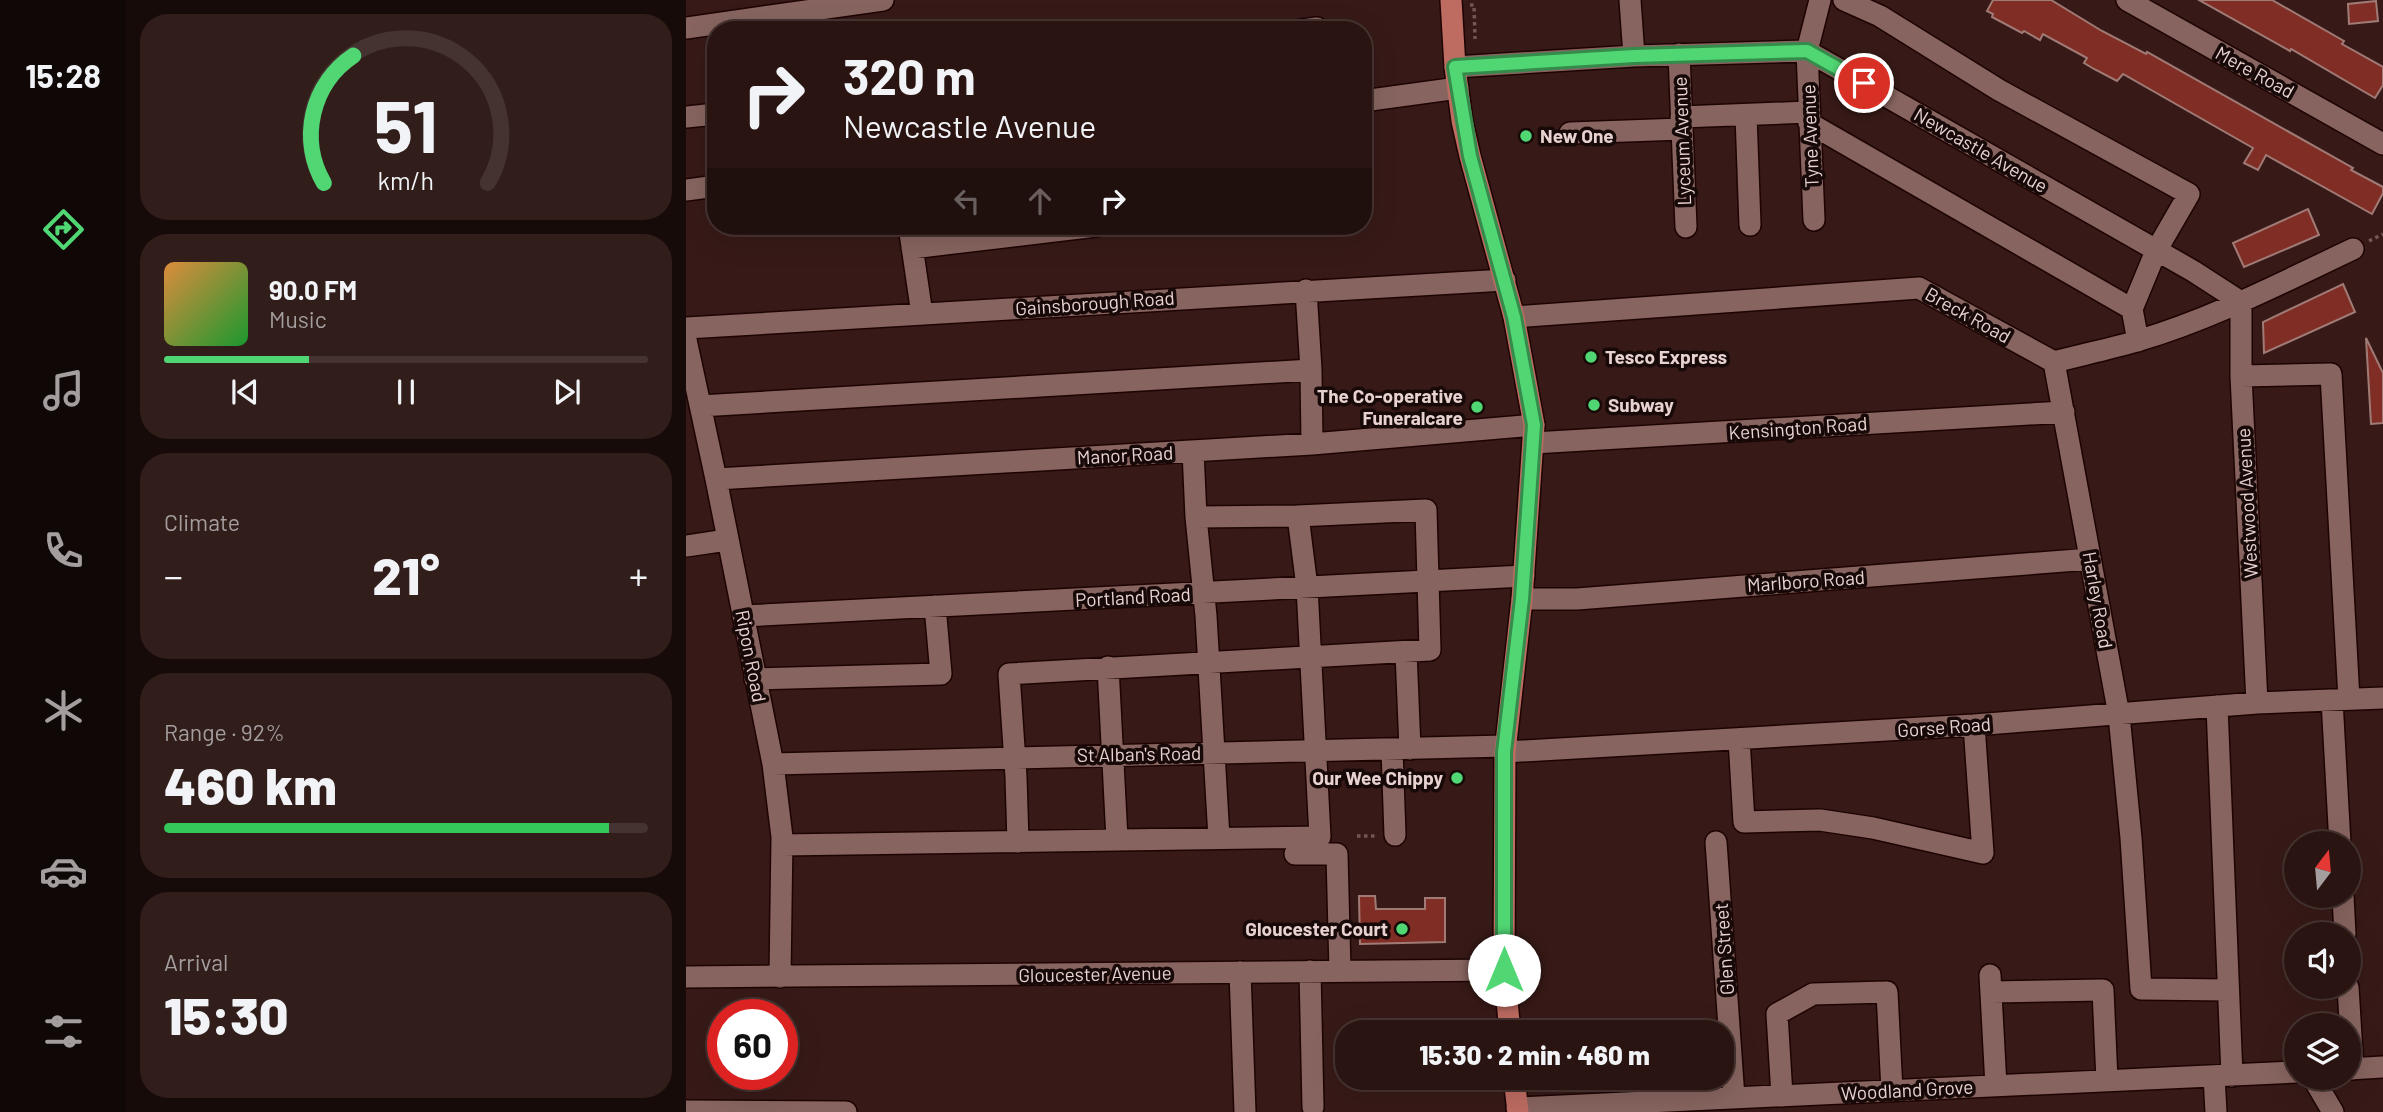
<!DOCTYPE html>
<html lang="en">
<head>
<meta charset="utf-8">
<style>
  body { margin:0; font-family:Barlow,sans-serif; background:#311d1a; color:#f1f3f6; height:100vh; display:flex; flex-direction:column; font-size:26px; white-space:nowrap }
  * { box-sizing:border-box; margin:0 }
  p { font-size:23px; color:#a59e9f }
  .icon { flex:none; width:38px; height:38px; fill:none; stroke:currentColor; stroke-width:2; stroke-linecap:round; stroke-linejoin:round }
  .map { position:relative; flex:1; overflow:hidden }
  .side { display:flex; flex-direction:column; gap:14px; padding:14px; background:#170b09; width:560px }
  .side>* { flex:none }
  .hud { position:absolute; left:21px; top:21px; width:665px; height:214px; border-radius:28px; box-shadow:0 7px 28px #0002,0 0 0 2px #453331; background:#291411; color:#f1f3f6; overflow:hidden }
  .needle { width:46px; rotate:16deg }
  .tools { position:absolute; left:1598px; top:831px; display:grid; gap:14px }
  .tools a { display:grid; place-items:center; width:77px; height:77px; border-radius:50%; background:#291411; box-shadow:0 7px 28px #0002,0 0 0 2px #453331; font-size:35px }
  .speed { position:absolute; left:21px; top:999px; display:flex; gap:14px; font-size:35px; font-weight:700; text-align:center }
  .speed>* { display:grid; place-content:center; width:91px; height:91px; border-radius:50%; background:#291411; box-shadow:0 7px 28px #0002,0 0 0 2px #453331; line-height:1 }
  .speed .limit { border:10px solid #d22; background:#fff; color:#111 }
  .pin { position:absolute; display:grid; place-items:center; width:60px; height:60px; color:#fff; margin:-30px; border:4px solid #fff; border-radius:50%; box-shadow:0 2px 7px #0007 }
  .me { position:absolute; width:77px; margin:-38px; rotate:0deg; stroke-linejoin:round; filter:drop-shadow(0 0 5px #0008) }
  .turn { display:flex; align-items:center; gap:24px; height:147px; padding:0 21px; font-size:32px }
  .turn .icon { width:91px; height:91px; stroke-width:2.5 }
  .turn b { display:block; font-size:49px; line-height:60px }
  .lanes { display:flex; align-items:center; height:66px; padding:0 21px; background:#0003; justify-content:center; gap:35px; direction:ltr }
  .lanes .off { opacity:.35 }
  .big { font-size:52px; font-weight:800; line-height:1.1 }
  .side .tile { flex:1; display:flex; flex-direction:column; justify-content:center; gap:10px; min-width:0; padding:0 24px; border-radius:28px; background:#311d1a }
  .side .dial { align-items:center; gap:0 }
  .dial svg { height:182px; overflow:visible; fill:none; stroke:#453331; stroke-width:7; stroke-linecap:round; text-anchor:middle }
  .dial text { fill:#f1f3f6; stroke:none }
  .song { display:flex; align-items:center; gap:21px }
  .cover { width:84px; height:84px; border-radius:10px; background:linear-gradient(135deg,hsl(30 70% 55%),hsl(130 70% 35%)) }
  .played { height:7px; border-radius:4px; background:linear-gradient(90deg,#51d674 30%,#453331 30%) }
  .keys { display:flex; justify-content:space-around; direction:ltr }
  .heat { display:flex; justify-content:space-between; align-items:center; font-size:38px; direction:ltr }
  .charge { height:10px; border-radius:5px; background:linear-gradient(90deg,#34c759 92%,#453331 0) }
  .trip { position:absolute; left:649px; top:1020px; width:399px; height:70px; border-radius:28px; background:#291411; box-shadow:0 7px 28px #0002,0 0 0 2px #453331; font-weight:800; line-height:70px; text-align:center }
  main { display:flex; flex:1; min-height:0 }
  .tab-bar { display:flex; flex-direction:column; width:126px; justify-content:space-around; align-items:center; background:#100807; color:#a59e9f }
  .tab-bar .icon { width:49px; height:49px }
  .tab-bar .active { color:#51d674 }
  .tab-bar b { font-size:32px; color:#f1f3f6 }
  .map>svg:first-child { display:block }
  .building { fill:#7f2d25; stroke:#a07b76; stroke-width:2 }
  .lines { fill:none; stroke-linecap:round; stroke-linejoin:round }
  .minor-casing { stroke:#1d0403; stroke-width:24 }
  .major-casing { stroke:#1d0403; stroke-width:24 }
  .path { stroke:#715653; stroke-width:3.5; stroke-dasharray:3.5 3.5; stroke-linecap:butt }
  .minor { stroke:#87645f; stroke-width:21 }
  .major { stroke:#be6c62; stroke-width:21 }
  .route-casing { stroke:#358b4b; stroke-width:18 }
  .route { stroke:#51d674; stroke-width:12 }
  .poi-dot { fill:#51d674; stroke:#160907; stroke-width:2.5 }
  .labels { text-anchor:middle; stroke-width:7; stroke-linejoin:round; paint-order:stroke }
  .street-label { font-size:19px; fill:#e7d2cf; stroke:#160907 }
  .poi-label { font-size:19px; font-weight:bold; fill:#e7d2cf; stroke:#160907; text-anchor:start }
</style>
</head>
<body>
<main>
<nav class="tab-bar">
<b>15:28</b>
<svg class="icon active" aria-label="directions" viewBox="0 0 24 24"><path d="M12 3l9 9-9 9-9-9zM9 14v-3h6M13 9l2 2-2 2"/></svg>
<svg class="icon" aria-label="music" viewBox="0 0 24 24"><path d="M9 18V5l10-2v13"/><circle cx="6" cy="18" r="3"/><circle cx="16" cy="16" r="3"/></svg>
<svg class="icon" aria-label="phone" viewBox="0 0 24 24"><path d="M5 4h4l2 5-3 2q2 4 5 5l2-3 5 2v4C11 20 4 13 5 4z"/></svg>
<svg class="icon" aria-label="climate" viewBox="0 0 24 24"><path d="M12 3v18M4 7l16 10M4 17L20 7"/></svg>
<svg class="icon" aria-label="car" viewBox="0 0 24 24"><path d="M5 17H2v-5l4-1 3-4h7l3 4 3 1v5h-3M9 17h6M6 11h13"/><circle cx="7" cy="17" r="2"/><circle cx="17" cy="17" r="2"/></svg>
<svg class="icon" aria-label="filters" viewBox="0 0 24 24"><path d="M4 7h16M4 17h16"/><circle cx="9" cy="7" r="2"/><circle cx="15" cy="17" r="2"/></svg>
</nav>
<section class="side">
<div class="tile dial"><svg viewBox="0 0 100 80">
<path d="M14 69A42 42 0 1 1 86 69"/>
<path d="M14 69A42 42 0 0 1 27 13" stroke="#51d674"/>
<text x="50" y="56" font-size="32" font-weight="700">51</text>
<text x="50" y="72" font-size="11">km/h</text>
</svg></div>
<div class="tile">
<div class="song"><i class="cover"></i><div><b>90.0 FM</b><p>Music</p></div></div>
<div class="played"></div>
<div class="keys"><svg class="icon" aria-label="previous" viewBox="0 0 24 24"><path d="M18 5L8 12l10 7zM5 5v14"/></svg><svg class="icon" aria-label="pause" viewBox="0 0 24 24"><path d="M8 5v14M16 5v14"/></svg><svg class="icon" aria-label="next" viewBox="0 0 24 24"><path d="M6 5l10 7-10 7zM19 5v14"/></svg></div>
</div>
<div class="tile"><p>Climate</p>
<div class="heat"><a>−</a><b class="big">21°</b><a>+</a></div>
</div>
<div class="tile"><p>Range · 92%</p><b class="big">460 km</b><div class="charge"></div></div>
<div class="tile"><p>Arrival</p><b class="big">15:30</b></div>
</section>
<div class="map">
<svg width="1697" height="1112" viewBox="0 0 1697 1112">
  <rect width="100%" height="100%" fill="#371a17"/>
  <!-- building -->
  <path class="building" d="M 1307,0 L 1365,0 L 1416,31 L 1460,54 L 1461,52 L 1667,168 L 1665,170 L 1697,187 L 1697,193 L 1686,214 L 1580,155 L 1572,170 L 1558,163 L 1567,148 L 1437,74 L 1431,81 L 1408,69 L 1398,63 L 1401,58 L 1357,34 L 1354,40 L 1338,31 L 1336,33 L 1306,17 L 1307,14 L 1301,11 Z
    M 1513,0 L 1586,0 L 1658,41 L 1656,44 L 1697,67 L 1697,85 L 1689,98 L 1605,49 L 1604,51 Z
    M 1690,1 L 1692,21 L 1663,24 L 1662,4 Z
    M 1622,209 L 1633,235 L 1558,267 L 1547,243 Z
    M 1657,284 L 1669,312 L 1578,353 L 1577,322 Z
    M 1680,338 L 1697,373 L 1697,423 L 1685,424 Z
    M 673,896 L 689,896 L 690,909 L 739,909 L 739,898 L 759,898 L 759,942 L 674,944 Z"/>
  <g class="lines">
    <defs>
      <path id="minor" d="M 944,0 L 948,56
        M 1158,0 L 1194,16 L 1313,90 L 1503,194 L 1470,251 L 1446,309 L 1452,341
        M 1441,0 L 1697,144
        M 0,28 L 197,0
        M 616,30 L 631,28 L 631,30
        M 993,54 L 1000,227
        M 769,67 L 948,56 L 1121,51 L 1507,271 L 1555,302
        M 677,101 L 772,88
        M 1060,115 L 1064,225
        M 0,117 L 30,114
        M 995,117 L 1123,112
        M 1123,123 L 1446,309
        M 884,133 L 996,129
        M 0,190 L 30,186
        M 1128,220 L 1121,51 L 1134,0
        M 223,226 L 236,314
        M 226,248 L 410,226
        M 620,290 L 625,370 L 626,444
        M 1555,302 L 1555,376 L 1571,703
        M 828,317 L 1233,288 L 1368,362 C 1395,355 1423,349 1451,341 C 1526,319 1597,282 1667,249
        M 0,328 L 819,280
        M 0,340 L 30,479 L 87,764 L 96,837 L 94,977
        M 1368,362 L 1433,715 L 1445,838 L 1455,989 L 1542,990
        M 1555,376 L 1645,374 L 1663,699
        M 14,406 L 625,370
        M 847,443 L 1378,412
        M 507,451 L 510,517 L 520,616 L 533,838
        M 30,479 L 626,444 L 848,425
        M 0,546 L 41,540
        M 836,599 L 891,599 L 1404,559
        M 57,616 L 838,576
        M 720,652 L 724,749
        M 422,667 L 431,839
        M 69,679 L 255,674 L 249,606
        M 1646,700 L 1654,844
        M 1531,706 L 1546,1076
        M 1053,739 L 1058,822 L 1134,820 L 1187,828 L 1297,853 L 1288,725
        M 706,749 L 709,835
        M 819,752 L 1288,725 L 1571,703 L 1697,698
        M 87,764 L 819,746
        M 332,842 L 330,777 L 323,674 L 744,650 L 740,510 L 612,516 L 510,517
        M 1030,842 L 1048,1098
        M 96,845 L 634,837 L 621,587 L 612,516
        M 609,854 L 651,854 L 654,971
        M 1657,896 L 1659,934
        M 624,971 L 627,1107
        M 554,972 L 559,1112
        M 1304,975 L 1310,1086
        M 0,977 L 818,970
        M 1662,987 L 1667,1069
        M 1305,992 L 1417,990 L 1421,1081
        M 1662,1069 L 1697,1067
        M 1528,1076 L 1530,1112
        M 1627,1078 L 1647,1112
        M 1096,1096 L 1091,1014 L 1127,994 L 1201,992 L 1206,1091
        M 831,1108 L 1610,1072
        M 0,1111 L 160,1112"/>
      <path id="major" d="M 765,0 L 769,67 L 776,121 L 784,156 L 828,317 L 848,425 L 836,599 L 819,752 L 818,970 L 824,1032
        M 828,1078 L 832,1112"/>
    </defs>
    <!-- minor casing -->
    <use href="#minor" class="minor-casing"/>
    <!-- major casing -->
    <use href="#major" class="major-casing"/>
    <!-- path -->
    <path class="path" d="M 784,5 L 788,5 L 789,39
      M 1683,241 L 1697,234
      M 671,836 L 690,836"/>
    <!-- minor -->
    <use href="#minor" class="minor"/>
    <!-- major -->
    <use href="#major" class="major"/>
  </g>
  <g class="lines">
    <defs>
      <path id="route" d="M 818,970 L 818,752 L 836,599 L 848,425 L 828,317 L 784,156 L 769,67 L 948,56 L 1121,51 L 1178,83"/>
    </defs>
    <!-- route casing -->
    <use href="#route" class="route-casing"/>
    <!-- route -->
    <use href="#route" class="route"/>
  </g>
  <!-- markers -->
  <g class="poi-dot">
    <circle cx="840" cy="136" r="7"/>
    <circle cx="905" cy="357" r="7"/>
    <circle cx="908" cy="405" r="7"/>
    <circle cx="791" cy="407" r="7"/>
    <circle cx="771" cy="778" r="7"/>
    <circle cx="716" cy="929" r="7"/>
  </g>
  <g class="labels">
    <!-- street labels -->
    <g class="street-label">
      <text transform="translate(1569 72) rotate(29)" y="7">Mere Road</text>
      <text transform="translate(1124 136) rotate(-92)" y="7">Tyne Avenue</text>
      <text transform="translate(996 141) rotate(-92)" y="7">Lyceum Avenue</text>
      <text transform="translate(1295 150) rotate(30)" y="7">Newcastle Avenue</text>
      <text transform="translate(409 303) rotate(-4)" y="7">Gainsborough Road</text>
      <text transform="translate(1282 315) rotate(29)" y="7">Breck Road</text>
      <text transform="translate(1112 428) rotate(-4)" y="7">Kensington Road</text>
      <text transform="translate(439 455) rotate(-3)" y="7">Manor Road</text>
      <text transform="translate(1561 503) rotate(-93)" y="7">Westwood Avenue</text>
      <text transform="translate(1120 581) rotate(-4)" y="7">Marlboro Road</text>
      <text transform="translate(447 597) rotate(-3)" y="7">Portland Road</text>
      <text transform="translate(1412 600) rotate(80)" y="7">Harley Road</text>
      <text transform="translate(65 656) rotate(79)" y="7">Ripon Road</text>
      <text transform="translate(1258 727) rotate(-4)" y="7">Gorse Road</text>
      <text transform="translate(453 754) rotate(-1)" y="7">St Alban's Road</text>
      <text transform="translate(1038 949) rotate(-94)" y="7">Glen Street</text>
      <text transform="translate(409 974) rotate(-1)" y="7">Gloucester Avenue</text>
      <text transform="translate(1221 1090) rotate(-3)" y="7">Woodland Grove</text>
    </g>
    <!-- poi labels -->
    <g class="poi-label">
      <text x="854" y="143">New One</text>
      <text x="919" y="364">Tesco Express</text>
      <text x="777" y="403" text-anchor="end">The Co-operative<tspan x="777" dy="22">Funeralcare</tspan></text>
      <text x="922" y="412">Subway</text>
      <text x="757" y="785" text-anchor="end">Our Wee Chippy</text>
      <text x="702" y="936" text-anchor="end">Gloucester Court</text>
    </g>
  </g>
</svg>
<div class="tools">
<a><svg class="needle" viewBox="-14 -14 28 28"><path d="M0-13l5 13h-10z" fill="#e53935"/><path d="M0 13l5-13h-10z" fill="#a59e9f"/></svg></a>
<a><svg class="icon" aria-label="sound" viewBox="0 0 24 24"><path d="M4 9h4l5-4v14l-5-4H4zM17 9q2 3 0 6"/></svg></a>
<a><svg class="icon" aria-label="layers" viewBox="0 0 24 24"><path d="M12 4l9 5-9 5-9-5zM3 14l9 5 9-5"/></svg></a>
</div>
<div class="speed"><div class="limit">60</div></div>
<div class="pin" style="left:1178px;top:83px;background:#d93025"><svg class="icon" aria-label="arrive" viewBox="0 0 24 24"><path d="M6 21V4h12l-3 4 3 4H6"/></svg></div>
<svg class="me" style="left:818px;top:970px" viewBox="-20 -20 40 40"><circle r="19" fill="#fff"/><path d="M0-13L10 11 0 6-10 11z" fill="#51d674"/></svg>
<div class="trip">15:30 · 2 min · 460 m</div>
<div class="hud">
<div class="turn"><svg class="icon" aria-label="right" viewBox="0 0 24 24"><path d="M7 20v-9h11M14 6l5 5-5 5"/></svg><div><b>320 m</b>Newcastle Avenue</div></div>
<div class="lanes"><svg class="icon off" aria-label="left" viewBox="0 0 24 24"><path d="M17 20v-9H6M10 6l-5 5 5 5"/></svg><svg class="icon off" aria-label="ahead" viewBox="0 0 24 24"><path d="M12 20V5M6 11l6-6 6 6"/></svg><svg class="icon" aria-label="right" viewBox="0 0 24 24"><path d="M7 20v-9h11M14 6l5 5-5 5"/></svg></div>
</div>
</div>
</main>
</body>
</html>
